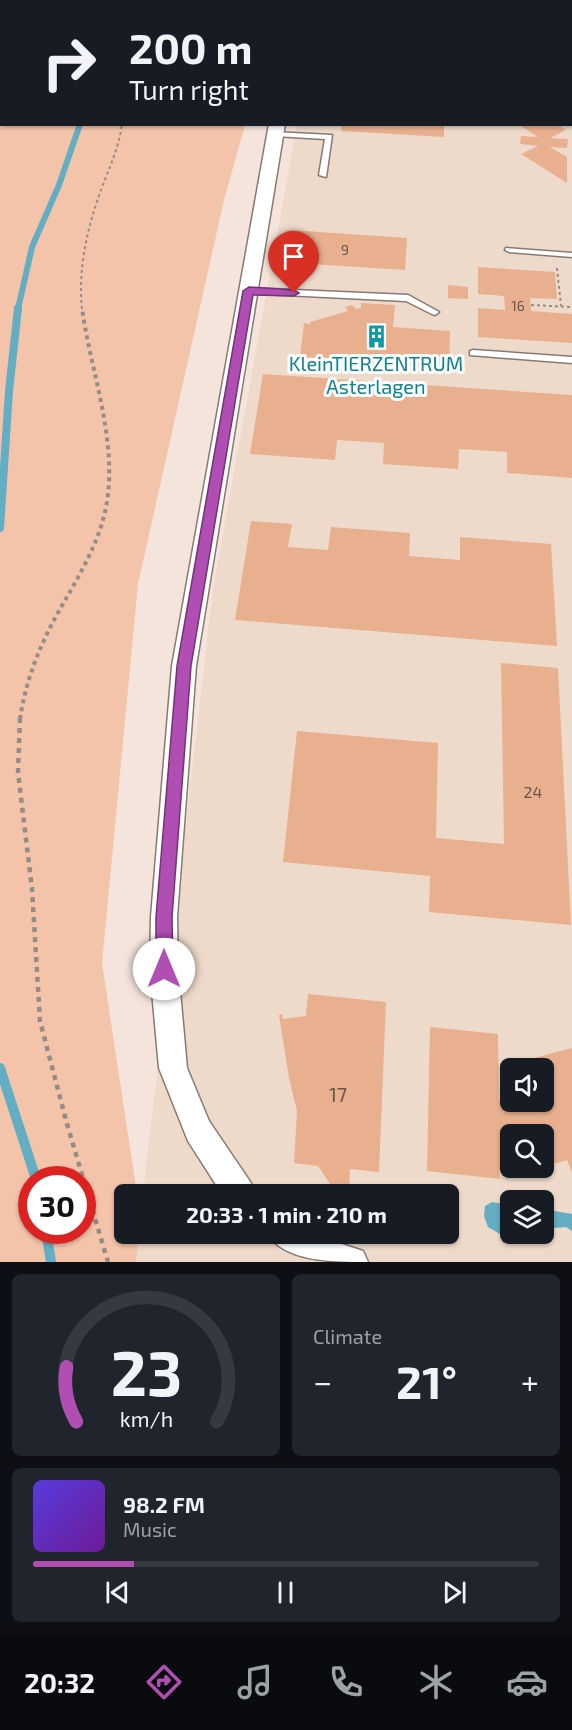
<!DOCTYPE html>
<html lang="en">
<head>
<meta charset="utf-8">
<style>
  body { margin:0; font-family:"Exo 2",sans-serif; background:#20242c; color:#f1f3f6; height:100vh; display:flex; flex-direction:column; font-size:22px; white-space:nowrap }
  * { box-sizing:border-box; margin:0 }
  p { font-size:20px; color:#9ea1a6 }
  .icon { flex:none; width:33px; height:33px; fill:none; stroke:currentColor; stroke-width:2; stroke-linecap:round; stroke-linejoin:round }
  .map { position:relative; height:1262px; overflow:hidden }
  .details { display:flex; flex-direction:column; gap:12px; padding:12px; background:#0d0f14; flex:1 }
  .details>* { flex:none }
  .banner { position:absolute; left:0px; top:0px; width:573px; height:126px; box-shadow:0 2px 4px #0004; background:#171b24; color:#f1f3f6; overflow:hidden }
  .buttons { position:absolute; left:500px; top:1058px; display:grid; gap:12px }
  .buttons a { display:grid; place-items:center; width:54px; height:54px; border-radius:9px; background:#171b24; box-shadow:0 2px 4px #0004; font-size:30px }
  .speed { position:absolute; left:18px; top:1166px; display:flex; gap:12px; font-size:30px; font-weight:700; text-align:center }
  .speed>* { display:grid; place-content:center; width:78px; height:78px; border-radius:50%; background:#171b24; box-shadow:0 2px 4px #0004; line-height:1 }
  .speed .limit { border:9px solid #d22; background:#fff; color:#111 }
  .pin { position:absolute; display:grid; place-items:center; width:51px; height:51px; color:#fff; margin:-62px -26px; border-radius:50% 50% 50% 0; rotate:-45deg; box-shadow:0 0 6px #0007 }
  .pin .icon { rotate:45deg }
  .me { position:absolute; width:66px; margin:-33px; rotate:0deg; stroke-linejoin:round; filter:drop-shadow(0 0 4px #0008) }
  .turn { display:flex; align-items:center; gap:21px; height:126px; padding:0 30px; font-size:27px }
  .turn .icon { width:78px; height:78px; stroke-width:2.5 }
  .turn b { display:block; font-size:42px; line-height:51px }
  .big { font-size:45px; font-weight:700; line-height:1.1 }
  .details .tile { flex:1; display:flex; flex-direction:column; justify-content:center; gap:9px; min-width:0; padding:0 21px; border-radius:9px; background:#20242c }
  .details .dial { align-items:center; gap:0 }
  .dial svg { height:156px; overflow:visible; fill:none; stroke:#363941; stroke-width:7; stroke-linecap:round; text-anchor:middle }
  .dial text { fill:#f1f3f6; stroke:none }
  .song { display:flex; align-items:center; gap:18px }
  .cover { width:72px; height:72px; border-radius:9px; background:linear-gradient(135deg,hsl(250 70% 55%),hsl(280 70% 35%)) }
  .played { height:6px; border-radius:3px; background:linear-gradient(90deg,#b14eb4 20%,#363941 20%) }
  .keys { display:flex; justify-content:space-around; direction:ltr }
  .heat { display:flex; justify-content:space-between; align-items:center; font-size:33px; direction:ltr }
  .details .tiles { flex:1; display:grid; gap:12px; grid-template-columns:1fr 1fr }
  .tile:last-child { grid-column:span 2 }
  .trip { position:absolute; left:114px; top:1184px; width:345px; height:60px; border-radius:9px; background:#171b24; box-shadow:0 2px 4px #0004; font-weight:700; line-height:60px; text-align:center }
  .tabs { display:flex; height:96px; justify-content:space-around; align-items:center; background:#090b0e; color:#9ea1a6 }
  .tabs .icon { width:42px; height:42px }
  .tabs .current { color:#b14eb4 }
  .tabs b { font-size:27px; color:#f1f3f6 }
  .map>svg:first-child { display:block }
  .commercial { fill:#eedacb; fill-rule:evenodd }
  .green { fill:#f3c4aa; fill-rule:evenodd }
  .water { fill:#64aec4 }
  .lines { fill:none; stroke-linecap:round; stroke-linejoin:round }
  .stream-far2 { stroke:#64aec4; stroke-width:6 }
  .stream-far1 { stroke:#64aec4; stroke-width:8 }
  .stream { stroke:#64aec4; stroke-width:10 }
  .building { fill:#e9b08f }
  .service-casing { stroke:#887a73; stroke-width:3 }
  .minor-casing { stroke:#887a73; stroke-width:3 }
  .path-far2 { stroke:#968c86; stroke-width:2; stroke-dasharray:3 3; stroke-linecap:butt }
  .path-far1 { stroke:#968c86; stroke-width:4; stroke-dasharray:4 4; stroke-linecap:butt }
  .path { stroke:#968c86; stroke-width:4.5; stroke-dasharray:5 5; stroke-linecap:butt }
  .service { fill:#fff; fill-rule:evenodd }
  .minor { fill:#fff; fill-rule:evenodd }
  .route { fill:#b14eb4; stroke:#733375; stroke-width:1.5 }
  .labels { text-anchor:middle; stroke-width:6; stroke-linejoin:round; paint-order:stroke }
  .far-number-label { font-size:14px; fill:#68554b }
  .number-label { font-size:16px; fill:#68554b }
  .culture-label { font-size:20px; fill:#0d838f; stroke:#fff }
  .near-number-label { font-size:20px; fill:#68554b }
</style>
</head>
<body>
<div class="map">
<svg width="572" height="1262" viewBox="0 0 572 1262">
  <rect width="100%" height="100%" fill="#f4e4dc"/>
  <!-- commercial -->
  <path class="commercial" d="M 572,112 L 572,1262 L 136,1262 L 139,1233 L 448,1233 L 448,1194 L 143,1194 L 213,588 L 297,125 L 572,124 ZM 510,1068 L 543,1068 L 543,1101 L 510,1101 ZM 510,1134 L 543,1134 L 543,1167 L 510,1167 ZM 510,1200 L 543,1200 L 543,1233 L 510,1233 Z"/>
  <!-- green -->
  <path class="green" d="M 0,0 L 272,0 L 2,2 L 2,124 L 245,125 L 224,200 L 138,584 L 102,963 L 137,1194 L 124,1194 L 124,1233 L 139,1233 L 136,1262 L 0,1262 ZM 32,1179 L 82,1179 L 82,1230 L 32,1230 Z"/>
  <!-- water -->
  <path class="water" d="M 492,1202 L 510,1205 L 510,1232 L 500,1234 L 488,1227 L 484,1216 L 485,1206 Z
    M 543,1209 L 572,1214 L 572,1231 L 566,1227 L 543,1229 Z"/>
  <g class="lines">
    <!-- stream-far2 -->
    <path class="stream-far2" d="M 7,0 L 9,2
      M 18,309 L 32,247 L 59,185 L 80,124"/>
    <!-- stream-far1 -->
    <path class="stream-far1" d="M 0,528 L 9,391 L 18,308"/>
    <!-- stream -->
    <path class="stream" d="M 0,1068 L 36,1179
      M 46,1230 L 51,1262"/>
  </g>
  <!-- building -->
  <path class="building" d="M 342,124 L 444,124 L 444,137 L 341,131 Z
    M 518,124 L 557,124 L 566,130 L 550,138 L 568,139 L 567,148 L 550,147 L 567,157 L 567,183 L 521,154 L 538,146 L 520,144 L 521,136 L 538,137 Z
    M 290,230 L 407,238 L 405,270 L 281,262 L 286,231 Z
    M 478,267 L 555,272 L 557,299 L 530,298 L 531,311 L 572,314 L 572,343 L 478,337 L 478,308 L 505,310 L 504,296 L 478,294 Z
    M 448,285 L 468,287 L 468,299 L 448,298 Z
    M 361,303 L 395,305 L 393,327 L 450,331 L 449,370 L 339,362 L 340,359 L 300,357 L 304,323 L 310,324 L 310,322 L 348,311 L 345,307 L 349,306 L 352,305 L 356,309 L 361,308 Z
    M 263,374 L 572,395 L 572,478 L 507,473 L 507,452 L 459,449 L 458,469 L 383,464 L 384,443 L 337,440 L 335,460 L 250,454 Z
    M 251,521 L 292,524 L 288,547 L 328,550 L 331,527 L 410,533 L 409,556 L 460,560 L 460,537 L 551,544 L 557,646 L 235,620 Z
    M 501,663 L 558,668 L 571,925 L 429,912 L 430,876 L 283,862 L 297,731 L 438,743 L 436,838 L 504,844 Z
    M 308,994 L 386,1002 L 379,1172 L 350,1169 L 349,1194 L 341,1194 L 332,1187 L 318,1166 L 294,1163 L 297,1111 L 289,1078 L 279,1015 L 282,1014 L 283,1019 L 306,1016 Z
    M 430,1027 L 498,1034 L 499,1101 L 510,1098 L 510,1101 L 543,1101 L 543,1068 L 533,1068 L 530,1059 L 572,1048 L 572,1173 L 567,1160 L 543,1167 L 543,1134 L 510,1134 L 510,1167 L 499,1166 L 513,1172 L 499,1170 L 500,1179 L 427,1171 Z
    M 528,1167 L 540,1167 L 542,1175 L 529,1176 Z"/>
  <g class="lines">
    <defs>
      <path id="service" d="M 272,132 L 332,135 L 326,177 L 319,175 L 325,139 L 275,136 L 271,134 Z
        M 506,248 L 572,253 L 572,257 L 509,252 L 505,250 Z
        M 249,288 L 408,295 L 439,312 L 435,315 L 432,314 L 406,301 L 246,293 L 245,291 Z
        M 473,350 L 572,357 L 572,363 L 470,355 L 470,351 Z"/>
      <path id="minor" d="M 293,0 L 307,0 L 307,2 L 293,2 Z
        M 269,124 L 285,124 L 196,666 L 177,917 L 178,969 L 187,1068 L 209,1121 L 251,1183 L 255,1194 L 222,1194 L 188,1141 L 159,1068 L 150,969 L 151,917 L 172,666 Z
        M 267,1233 L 308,1233 L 363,1251 L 368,1262 C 333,1262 284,1262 267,1233 Z"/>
    </defs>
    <!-- service casing -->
    <use href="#service" class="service-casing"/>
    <!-- minor casing -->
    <use href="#minor" class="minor-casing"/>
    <!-- path-far2 -->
    <path class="path-far2" d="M 165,2 L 167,0
      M 557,268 L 561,306
      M 531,305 L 572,307
      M 82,309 C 78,268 87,229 101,190 C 109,168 119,148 122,124"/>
    <!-- path-far1 -->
    <path class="path-far1" d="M 20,719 C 25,684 38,650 54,620 C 73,585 96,551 105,512 C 120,444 91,375 82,308"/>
    <!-- path -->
    <path class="path" d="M 20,718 L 18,772 L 32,889 L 40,1021 L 67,1124 L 108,1262"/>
    <!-- service -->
    <use href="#service" class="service"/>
    <!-- minor -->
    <use href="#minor" class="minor"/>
  </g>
  <!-- route -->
  <path class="route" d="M 249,287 L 294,290 L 299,293 L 294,296 L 253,295 L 191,666 L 172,917 L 173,969 L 170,974 L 164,977 L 159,974 L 156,969 L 156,917 L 177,666 L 243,291 Z"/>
  <!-- icons -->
  <defs>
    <symbol id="building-bare" viewBox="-9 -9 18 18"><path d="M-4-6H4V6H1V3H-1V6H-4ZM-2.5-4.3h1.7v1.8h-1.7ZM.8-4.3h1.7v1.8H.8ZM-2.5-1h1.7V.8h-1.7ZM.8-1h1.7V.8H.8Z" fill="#0f9aa8" stroke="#fff" stroke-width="2.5" paint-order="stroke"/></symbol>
  </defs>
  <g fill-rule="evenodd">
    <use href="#building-bare" x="360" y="320" width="33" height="33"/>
  </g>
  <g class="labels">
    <!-- far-number labels -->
    <g class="far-number-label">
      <text x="345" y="255">9</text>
      <text x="518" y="311">16</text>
    </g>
    <!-- number labels -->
    <g class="number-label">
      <text x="533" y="798">24</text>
    </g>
    <!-- culture labels -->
    <g class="culture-label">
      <text x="376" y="371">KleinTIERZENTRUM<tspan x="376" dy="23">Asterlagen</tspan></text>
    </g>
    <!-- near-number labels -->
    <g class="near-number-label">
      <text x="338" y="1102">17</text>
    </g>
  </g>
</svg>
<div class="buttons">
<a><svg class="icon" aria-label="sound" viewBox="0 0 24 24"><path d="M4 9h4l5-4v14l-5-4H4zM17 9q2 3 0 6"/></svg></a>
<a><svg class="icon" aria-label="search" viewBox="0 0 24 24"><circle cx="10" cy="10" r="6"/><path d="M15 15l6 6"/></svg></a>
<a><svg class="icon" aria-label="layers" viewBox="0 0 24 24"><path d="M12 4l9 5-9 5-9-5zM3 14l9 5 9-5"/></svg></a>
</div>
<div class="speed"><div class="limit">30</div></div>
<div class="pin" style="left:294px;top:293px;background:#d93025"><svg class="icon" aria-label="arrive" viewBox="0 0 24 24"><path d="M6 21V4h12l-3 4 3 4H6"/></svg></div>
<svg class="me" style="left:164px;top:969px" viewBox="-20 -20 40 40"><circle r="19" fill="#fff"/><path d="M0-13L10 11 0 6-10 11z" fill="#b14eb4"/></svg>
<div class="trip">20:33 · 1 min · 210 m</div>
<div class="banner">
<div class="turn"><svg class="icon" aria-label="right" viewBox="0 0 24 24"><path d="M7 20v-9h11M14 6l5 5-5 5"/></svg><div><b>200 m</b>Turn right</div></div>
</div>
</div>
<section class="details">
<div class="tiles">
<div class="tile dial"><svg viewBox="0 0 100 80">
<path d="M14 69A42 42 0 1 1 86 69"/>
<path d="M14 69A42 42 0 0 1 9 41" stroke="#b14eb4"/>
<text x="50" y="56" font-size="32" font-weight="700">23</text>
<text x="50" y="72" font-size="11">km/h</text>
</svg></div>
<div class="tile"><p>Climate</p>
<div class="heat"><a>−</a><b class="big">21°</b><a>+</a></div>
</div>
<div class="tile">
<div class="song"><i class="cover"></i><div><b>98.2 FM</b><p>Music</p></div></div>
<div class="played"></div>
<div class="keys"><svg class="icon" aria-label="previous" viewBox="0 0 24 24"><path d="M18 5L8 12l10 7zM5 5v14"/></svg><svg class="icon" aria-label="pause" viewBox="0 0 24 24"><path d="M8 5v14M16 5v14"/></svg><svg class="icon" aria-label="next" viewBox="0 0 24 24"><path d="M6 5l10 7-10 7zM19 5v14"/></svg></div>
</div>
</div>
</section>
<nav class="tabs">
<b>20:32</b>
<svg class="icon current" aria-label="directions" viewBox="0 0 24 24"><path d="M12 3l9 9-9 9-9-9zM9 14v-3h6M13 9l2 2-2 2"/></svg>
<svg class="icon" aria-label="music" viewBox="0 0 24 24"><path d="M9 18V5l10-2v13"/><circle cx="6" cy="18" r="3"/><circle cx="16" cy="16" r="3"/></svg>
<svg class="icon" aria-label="phone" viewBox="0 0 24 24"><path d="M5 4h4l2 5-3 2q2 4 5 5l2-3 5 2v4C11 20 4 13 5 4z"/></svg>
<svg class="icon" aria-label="climate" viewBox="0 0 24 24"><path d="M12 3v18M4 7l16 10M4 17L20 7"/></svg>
<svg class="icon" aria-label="car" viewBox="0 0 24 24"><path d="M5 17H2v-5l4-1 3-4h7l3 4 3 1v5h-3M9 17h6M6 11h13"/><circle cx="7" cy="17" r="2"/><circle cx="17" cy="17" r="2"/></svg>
</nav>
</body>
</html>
